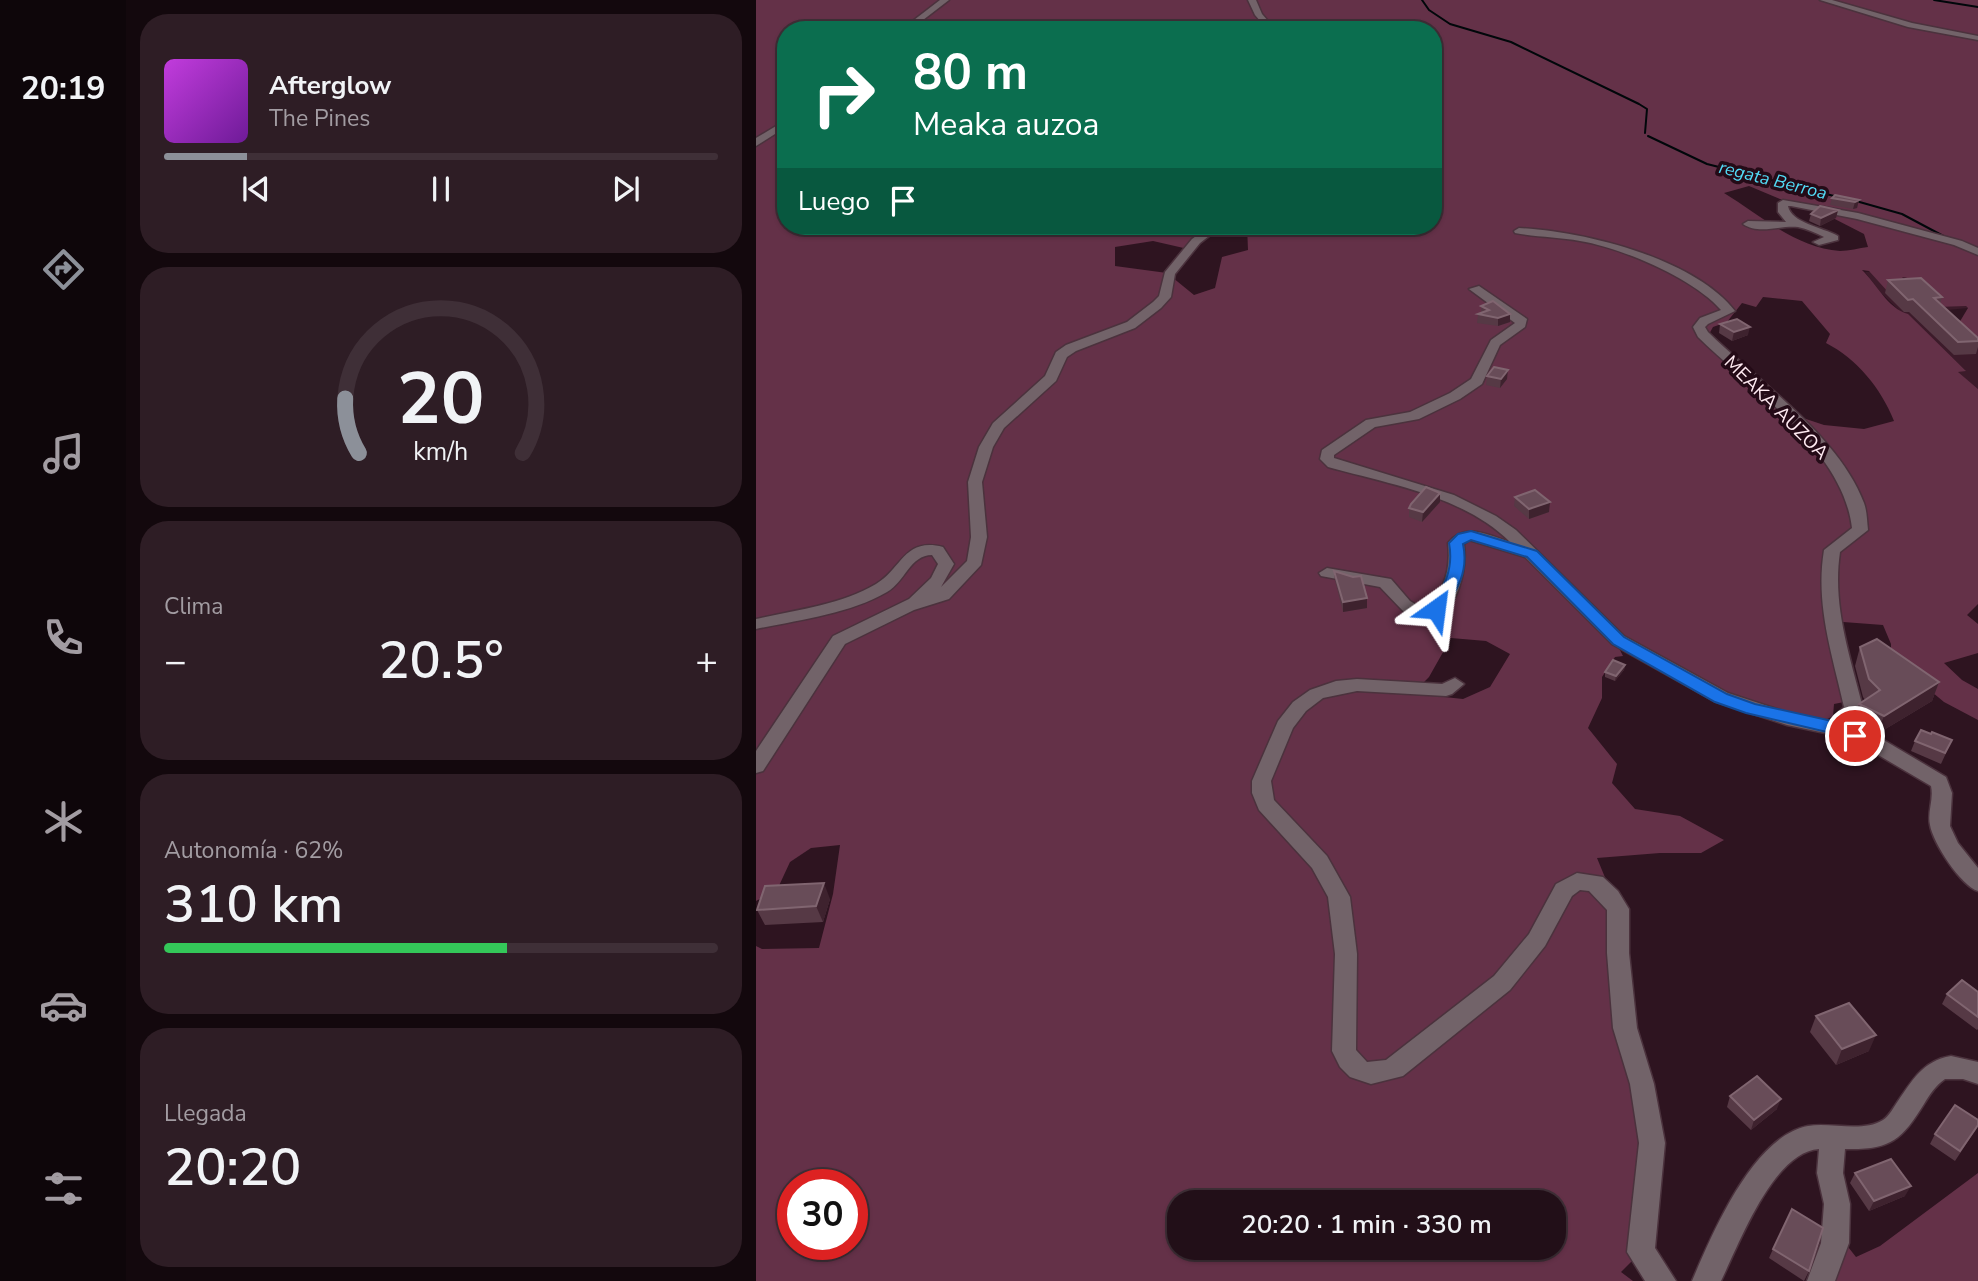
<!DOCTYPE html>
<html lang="es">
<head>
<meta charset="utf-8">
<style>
  body { margin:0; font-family:"Nunito Sans",sans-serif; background:#2e1d25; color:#f1f3f6; height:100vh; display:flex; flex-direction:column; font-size:26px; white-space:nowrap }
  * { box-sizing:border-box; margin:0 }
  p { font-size:23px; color:#a29ca2 }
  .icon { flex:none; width:38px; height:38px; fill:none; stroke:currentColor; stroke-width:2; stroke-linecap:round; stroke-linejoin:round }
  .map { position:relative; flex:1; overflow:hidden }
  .panel { display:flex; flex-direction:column; gap:14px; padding:14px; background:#13080d; width:630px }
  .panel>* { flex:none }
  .guide { position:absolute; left:21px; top:21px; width:665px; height:214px; border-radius:28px; box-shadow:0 2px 5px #0004,0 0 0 2px #3f2f37; background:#0b6e4f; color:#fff; overflow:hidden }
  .speed { position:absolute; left:21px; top:1169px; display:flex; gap:14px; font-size:35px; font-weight:700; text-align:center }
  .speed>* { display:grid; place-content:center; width:91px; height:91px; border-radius:50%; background:#220f18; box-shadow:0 2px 5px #0004,0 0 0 2px #3f2f37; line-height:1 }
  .speed .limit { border:10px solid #d22; background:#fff; color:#111 }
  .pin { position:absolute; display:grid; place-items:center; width:60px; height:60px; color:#fff; margin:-30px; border:4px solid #fff; border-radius:50%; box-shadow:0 2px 7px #0007 }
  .me { position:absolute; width:77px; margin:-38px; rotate:31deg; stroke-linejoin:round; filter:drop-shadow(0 0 5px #0008) }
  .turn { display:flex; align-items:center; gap:24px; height:147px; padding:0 21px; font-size:32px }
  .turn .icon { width:91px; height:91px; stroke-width:2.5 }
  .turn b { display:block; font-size:49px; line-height:60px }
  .then { display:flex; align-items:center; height:66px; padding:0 21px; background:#0003; gap:14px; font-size:26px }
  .big { font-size:52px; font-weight:600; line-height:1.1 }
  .panel .card { flex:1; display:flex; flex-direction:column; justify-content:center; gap:10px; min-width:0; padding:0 24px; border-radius:28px; background:#2e1d25 }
  .panel .dial { align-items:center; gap:0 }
  .dial svg { height:182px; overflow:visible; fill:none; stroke:#3f2f37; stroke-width:7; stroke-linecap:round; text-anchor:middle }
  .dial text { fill:#f1f3f6; stroke:none }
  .song { display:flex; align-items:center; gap:21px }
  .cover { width:84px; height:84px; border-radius:10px; background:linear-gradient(135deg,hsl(290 70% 55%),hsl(280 70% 35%)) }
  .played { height:7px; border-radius:4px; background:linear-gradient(90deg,#8c9099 15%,#3f2f37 15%) }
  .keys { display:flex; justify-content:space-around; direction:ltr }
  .heat { display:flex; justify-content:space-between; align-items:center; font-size:38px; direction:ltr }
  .charge { height:10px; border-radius:5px; background:linear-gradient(90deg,#34c759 62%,#3f2f37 0) }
  .trip { position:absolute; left:411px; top:1190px; width:399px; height:70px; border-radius:28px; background:#220f18; box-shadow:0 2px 5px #0004,0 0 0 2px #3f2f37; font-weight:600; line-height:70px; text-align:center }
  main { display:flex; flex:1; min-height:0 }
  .tabs { display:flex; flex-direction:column; width:126px; justify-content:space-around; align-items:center; background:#0e060a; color:#a29ca2 }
  .tabs .icon { width:49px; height:49px }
  .tabs .current { color:#8c9099 }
  .tabs b { font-size:32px; color:#f1f3f6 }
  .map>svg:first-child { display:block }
  .built { fill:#3c1b2a }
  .green { fill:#643148; fill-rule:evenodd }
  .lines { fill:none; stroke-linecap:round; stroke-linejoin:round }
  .stream { stroke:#00070a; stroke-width:2 }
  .minor-casing { stroke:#4b323d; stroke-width:3 }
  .minor { fill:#726369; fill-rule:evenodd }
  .wall { fill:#563945 }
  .shaded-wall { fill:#3e222e }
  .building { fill:#684c58; stroke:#806570; stroke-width:2 }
  .route { fill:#1a73e8; stroke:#114b97; stroke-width:2 }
  .labels { text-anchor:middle; stroke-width:7; stroke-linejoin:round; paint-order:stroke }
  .far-water-label { font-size:18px; font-style:italic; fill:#52dbf6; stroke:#240b17 }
  .street-label { font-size:19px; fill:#ffebf2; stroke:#240b17 }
</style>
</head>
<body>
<main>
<nav class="tabs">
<b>20:19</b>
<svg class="icon current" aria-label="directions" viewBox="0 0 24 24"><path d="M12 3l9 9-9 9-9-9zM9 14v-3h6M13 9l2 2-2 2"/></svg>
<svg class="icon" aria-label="music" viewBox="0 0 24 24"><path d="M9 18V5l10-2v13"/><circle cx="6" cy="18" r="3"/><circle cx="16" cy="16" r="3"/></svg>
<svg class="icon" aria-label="phone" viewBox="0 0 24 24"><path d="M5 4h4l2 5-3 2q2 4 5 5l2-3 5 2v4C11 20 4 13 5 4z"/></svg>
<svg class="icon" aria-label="climate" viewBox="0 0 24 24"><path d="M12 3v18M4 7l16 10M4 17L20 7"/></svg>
<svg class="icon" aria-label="car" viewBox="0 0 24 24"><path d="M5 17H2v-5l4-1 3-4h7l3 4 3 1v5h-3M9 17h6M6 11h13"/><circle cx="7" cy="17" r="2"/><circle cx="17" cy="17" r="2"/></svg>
<svg class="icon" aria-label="filters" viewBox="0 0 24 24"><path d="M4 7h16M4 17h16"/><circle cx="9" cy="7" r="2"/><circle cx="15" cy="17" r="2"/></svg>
</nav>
<section class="panel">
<div class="card">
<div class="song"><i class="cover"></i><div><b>Afterglow</b><p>The Pines</p></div></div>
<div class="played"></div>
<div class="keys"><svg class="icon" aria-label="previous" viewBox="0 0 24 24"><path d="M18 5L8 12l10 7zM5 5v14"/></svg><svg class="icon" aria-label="pause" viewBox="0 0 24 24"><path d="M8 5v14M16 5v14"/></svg><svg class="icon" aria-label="next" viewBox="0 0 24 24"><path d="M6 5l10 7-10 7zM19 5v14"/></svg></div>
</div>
<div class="card dial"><svg viewBox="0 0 100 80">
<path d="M14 69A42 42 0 1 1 86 69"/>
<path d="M14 69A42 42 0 0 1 8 45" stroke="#8c9099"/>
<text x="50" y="56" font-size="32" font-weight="700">20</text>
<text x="50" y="72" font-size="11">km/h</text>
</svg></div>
<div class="card"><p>Clima</p>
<div class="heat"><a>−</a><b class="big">20.5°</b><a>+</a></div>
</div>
<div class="card"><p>Autonomía · 62%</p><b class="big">310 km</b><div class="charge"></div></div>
<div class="card"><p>Llegada</p><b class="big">20:20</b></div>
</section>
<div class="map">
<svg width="1222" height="1281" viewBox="0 0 1222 1281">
  <rect width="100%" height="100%" fill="#2e1420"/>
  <!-- built -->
  <path class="built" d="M 1137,270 L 1155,282 L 1182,281 L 1212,308 L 1191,310 L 1222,347 L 1222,389 L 1201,372 L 1209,370 L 1152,315 L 1145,312 L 1125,293 L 1109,272 Z"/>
  <!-- green -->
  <path class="green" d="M 0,0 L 1222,0 L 1222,341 L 1203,323 L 1212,308 L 1210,306 L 1181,307 L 1162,280 L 1146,277 L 1159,291 L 1133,293 L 1113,271 L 1106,270 C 1121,284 1131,308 1152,314 L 1210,371 L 1202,372 L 1222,389 L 1222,604 L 1211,615 L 1222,624 L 1222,653 L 1188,663 L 1206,680 L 1222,689 L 1222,720 L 1188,702 L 1135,658 L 1135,644 L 1127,625 L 1074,621 L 1088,702 L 1078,704 L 1077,716 L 1068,721 L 995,707 L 860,642 L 867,656 L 859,657 L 846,677 L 846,698 L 832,728 L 861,764 L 856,783 L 879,809 L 924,816 L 968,840 L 945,853 L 904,853 L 841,858 L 862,909 L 896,1143 L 885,1252 L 865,1272 L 877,1281 L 0,1281 L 0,946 L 6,949 L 63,948 L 77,894 L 84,845 L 55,848 L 34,862 L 21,890 L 0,901 ZM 30,30 L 677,30 L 677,226 L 491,226 L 492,250 L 466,257 L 459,288 L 438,295 L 411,273 L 359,266 L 359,247 L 397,241 L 432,249 L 464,226 L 30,226 ZM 993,186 L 1024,199 L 1075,210 L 1071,215 L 1108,234 L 1112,247 C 1103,248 1093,251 1084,251 C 1040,248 1004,215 968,193 ZM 1007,297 L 1046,301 L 1074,334 L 1070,343 C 1101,359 1125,388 1138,421 L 1108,429 L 1068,425 L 1035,414 L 952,336 L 957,327 L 971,322 L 986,303 L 1000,307 ZM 695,638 L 730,641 L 754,654 L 734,687 L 707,699 L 596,687 L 663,687 L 673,677 ZM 37,1185 L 96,1185 L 96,1244 L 37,1244 ZM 424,1202 L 798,1202 L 798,1248 L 424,1248 Z
    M 1222,1173 L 1222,1281 L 1079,1281 L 1085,1238 L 1100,1257 L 1124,1246 Z"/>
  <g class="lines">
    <!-- stream -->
    <path class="stream" d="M 666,0 L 673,10 L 694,24 L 755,42 L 883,104 L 891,109 L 889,133
      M 1178,0 L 1222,7
      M 892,136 L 951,164 L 1082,197
      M 1100,201 L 1146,214 L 1193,239"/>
    <defs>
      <path id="minor" d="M 184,0 L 193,0 L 154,30 L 145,30 Z
        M 492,0 L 500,0 L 506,14 L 520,30 L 512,30 L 499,15 Z
        M 1064,0 L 1076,0 L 1156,23 L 1222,36 L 1222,40 L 1152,27 Z
        M 30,120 L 30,127 L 0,146 L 0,138 Z
        M 1027,200 L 1102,213 L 1206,241 L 1222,248 L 1222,255 L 1198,245 L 1101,219 L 1035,206 L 1032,206 C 1035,223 1066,227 1082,236 L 1082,240 L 1063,245 L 1057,242 L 1068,237 C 1060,233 1051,229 1042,227 C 1024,225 1003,235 987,224 L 992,221 L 1030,222 L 1022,212 L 1022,203 Z
        M 454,226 L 466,226 L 444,243 L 419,274 L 415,297 L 405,308 L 379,328 L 320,351 L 311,357 L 300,381 L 248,428 L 237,447 L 226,482 L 231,537 L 225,565 L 193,599 L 158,610 L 89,644 L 7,771 L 0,773 L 0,751 L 77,636 L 153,599 L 175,578 L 182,564 L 176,555 C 154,555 149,582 131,592 C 93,614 43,620 0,629 L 0,619 C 39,610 85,605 120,584 C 146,569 148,537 187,547 L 198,564 L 185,587 L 211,561 L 215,537 L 212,482 L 223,447 L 237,423 L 289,376 L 300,352 L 310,345 L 371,322 L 397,302 L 403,296 L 409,272 L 436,239 Z
        M 763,228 C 827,231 938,258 979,311 L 952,324 L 949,327 L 952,332 C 1002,381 1083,436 1108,503 C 1111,511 1111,521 1112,530 L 1084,552 C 1076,606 1094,656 1107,708 L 1091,726 L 1126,739 L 1190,777 L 1196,793 L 1194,826 L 1202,843 L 1222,868 L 1222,891 C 1205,886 1177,843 1174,825 C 1171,812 1178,800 1175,786 L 1112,749 L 1074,734 L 1031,725 L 958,701 L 856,644 L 769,557 L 713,540 L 708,544 C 711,569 702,614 673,621 L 648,612 L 624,587 L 565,576 L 563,573 L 571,568 L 635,579 L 654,601 L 669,610 C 689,591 695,569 692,543 C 709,522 732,535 754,542 C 708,496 633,484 572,467 L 564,459 L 566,450 L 610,420 L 654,412 L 694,393 L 715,379 L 735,340 L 759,323 L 713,289 L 723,286 L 771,319 L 769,327 L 744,345 L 726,384 L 704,399 L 663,419 L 619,427 L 578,455 L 578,458 L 698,495 L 740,516 L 760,530 L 868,636 L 972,693 L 1033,713 L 1074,721 L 1088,707 C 1076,654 1059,604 1068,550 L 1096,528 C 1087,450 995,389 942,337 L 937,327 L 944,318 L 965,310 C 937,278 866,248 824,241 C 803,237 780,237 759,233 L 758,231 Z
        M 699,678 L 708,684 L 696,694 L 690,696 L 601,691 L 567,698 L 550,711 L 537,728 L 515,781 L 518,800 L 571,856 L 594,897 L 601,954 L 600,1050 L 611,1062 L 630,1060 L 738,976 L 773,934 L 800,884 L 821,873 L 847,877 L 862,891 L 873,909 L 873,953 L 881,1028 L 898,1084 L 909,1143 L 899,1248 L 920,1281 L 889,1281 L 871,1252 L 883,1143 L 874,1084 L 857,1028 L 851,953 L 851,910 L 833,891 L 824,890 L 816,896 L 789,946 L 754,990 L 647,1076 L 615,1084 L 594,1077 L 584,1067 L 576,1051 L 579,954 L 572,897 L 556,868 L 503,810 L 496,793 L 496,781 L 522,721 L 537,702 L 554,690 L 580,681 L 601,679 L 686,684 Z
        M 1195,1056 L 1222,1062 L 1222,1084 L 1207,1079 L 1189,1079 C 1180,1085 1174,1094 1168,1104 C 1145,1141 1134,1150 1089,1149 L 1087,1173 L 1094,1204 L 1093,1243 L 1079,1281 L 1051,1281 L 1065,1243 L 1068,1204 L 1061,1173 L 1063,1149 C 1017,1152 983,1244 965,1281 L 936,1281 C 956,1234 997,1136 1052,1126 C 1075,1122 1106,1133 1127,1120 C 1133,1116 1136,1110 1140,1104 C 1156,1081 1166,1061 1195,1056 Z"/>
    </defs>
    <!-- minor casing -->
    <use href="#minor" class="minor-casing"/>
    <!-- minor -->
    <use href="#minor" class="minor"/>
  </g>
  <!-- wall -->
  <path class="wall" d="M 1076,198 L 1103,200 L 1101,208 L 1097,209 L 1074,205 Z
    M 1082,210 L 1080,218 L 1064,226 L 1053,221 L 1055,214 Z
    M 1132,280 L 1186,297 L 1184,304 L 1222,338 L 1222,347 L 1220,354 L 1198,355 L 1153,312 L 1148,312 L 1129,293 Z
    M 725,306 L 754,314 L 754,322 L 742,326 L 721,323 L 722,314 L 725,313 Z
    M 964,324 L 992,335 L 976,341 L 963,333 Z
    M 731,376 L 751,379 L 744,388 L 730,385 Z
    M 684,493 L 684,502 L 666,522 L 653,517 L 653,508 Z
    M 759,497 L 793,512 L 773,519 L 758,506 Z
    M 578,571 L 611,608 L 587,612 L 579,581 Z
    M 1104,647 L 1183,682 L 1176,701 L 1121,734 L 1097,723 L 1103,704 L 1109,700 L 1107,697 L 1099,666 Z
    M 869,665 L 868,670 L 859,681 L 849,677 L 849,672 Z
    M 1175,734 L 1196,740 L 1185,764 L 1155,751 L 1159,741 Z
    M 74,899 L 67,922 L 9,925 L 1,910 Z
    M 1222,992 L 1222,1029 L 1221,1030 L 1186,1004 L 1191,994 Z
    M 1060,1016 L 1113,1051 L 1080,1065 L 1054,1032 Z
    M 974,1096 L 1021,1109 L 995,1130 L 971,1107 Z
    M 1222,1126 L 1199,1161 L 1174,1144 L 1179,1134 Z
    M 1099,1173 L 1149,1196 L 1113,1211 L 1094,1183 Z
    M 1017,1249 L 1053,1271 L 1048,1281 L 1013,1258 Z"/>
  <!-- shaded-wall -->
  <path class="shaded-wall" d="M 1103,200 L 1101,208 L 1097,209 L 1099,202 Z
    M 1082,210 L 1080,218 L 1064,226 L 1065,218 Z
    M 754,314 L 754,322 L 742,326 L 742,318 Z
    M 994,327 L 992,335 L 976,341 L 978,332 Z
    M 752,370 L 751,379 L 744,388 L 745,379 Z
    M 684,493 L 684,502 L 666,522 L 667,512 Z
    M 794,502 L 793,512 L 773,519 L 773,509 Z
    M 611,598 L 611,608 L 587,612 L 587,602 Z
    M 869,665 L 868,670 L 859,681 L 860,676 Z
    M 1183,682 L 1176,701 L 1121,734 L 1128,716 Z
    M 68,883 L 74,899 L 67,922 L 60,906 Z
    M 1120,1035 L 1113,1051 L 1080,1065 L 1086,1049 Z
    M 1025,1099 L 1021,1109 L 995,1130 L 998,1120 Z
    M 1155,1186 L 1149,1196 L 1113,1211 L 1118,1201 Z"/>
  <!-- building -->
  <path class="building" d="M 1079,195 L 1103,200 L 1099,202 L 1076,198 Z
    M 1064,206 L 1082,210 L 1065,218 L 1055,214 Z
    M 1165,278 L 1186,297 L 1178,298 L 1222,338 L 1222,341 L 1202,342 L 1157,299 L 1152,300 L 1132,280 Z
    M 737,301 L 754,314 L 742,318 L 722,314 L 733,310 L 725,306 Z
    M 981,319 L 994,327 L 978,332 L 964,324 Z
    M 738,367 L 752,370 L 745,379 L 731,376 Z
    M 670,487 L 684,493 L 667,512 L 653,508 L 655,504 Z
    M 779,490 L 794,502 L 773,509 L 759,497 Z
    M 578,571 L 597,577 L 605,576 L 611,598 L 587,602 Z
    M 1121,639 L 1183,682 L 1128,716 L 1103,704 L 1124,690 L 1113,679 L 1104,647 Z
    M 857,660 L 869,665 L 860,676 L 849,672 Z
    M 1165,730 L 1175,734 L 1176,732 L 1196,740 L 1189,753 L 1159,741 Z
    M 68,883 L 60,906 L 1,910 L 9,886 Z
    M 1206,980 L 1222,992 L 1222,1017 L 1191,994 Z
    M 1093,1003 L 1120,1035 L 1086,1049 L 1060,1016 Z
    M 1001,1076 L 1025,1099 L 998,1120 L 974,1096 Z
    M 1199,1105 L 1222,1120 L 1222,1125 L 1204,1151 L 1179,1134 Z
    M 1135,1159 L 1155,1186 L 1118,1201 L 1099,1173 Z
    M 1036,1209 L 1067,1228 L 1053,1271 L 1017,1249 Z"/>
  <!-- route -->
  <path class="route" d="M 715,531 L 781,551 L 868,637 L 971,694 L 999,704 L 1085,723 L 1105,731 L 1108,736 L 1099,742 L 1075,733 L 990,713 L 959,702 L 857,644 L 771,557 L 715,540 L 707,544 C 713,572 701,590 686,613 L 675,613 L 673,609 C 688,587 698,570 693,543 L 702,534 Z"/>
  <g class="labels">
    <!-- far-water labels -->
    <g class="far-water-label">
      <text transform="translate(1017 180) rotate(14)" y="6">regata Berroa</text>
    </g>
    <!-- street labels -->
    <g class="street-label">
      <text transform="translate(1021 407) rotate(45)" y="7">MEAKA AUZOA</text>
    </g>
  </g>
</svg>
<div class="speed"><div class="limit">30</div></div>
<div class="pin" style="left:1099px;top:736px;background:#d93025"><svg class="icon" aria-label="arrive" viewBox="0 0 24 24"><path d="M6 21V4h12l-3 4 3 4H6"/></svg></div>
<svg class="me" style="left:680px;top:609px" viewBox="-20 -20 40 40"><path d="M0-17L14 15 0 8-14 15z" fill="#1a73e8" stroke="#fff" stroke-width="4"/></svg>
<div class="trip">20:20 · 1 min · 330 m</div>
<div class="guide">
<div class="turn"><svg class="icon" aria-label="right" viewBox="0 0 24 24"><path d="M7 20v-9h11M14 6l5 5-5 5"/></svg><div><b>80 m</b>Meaka auzoa</div></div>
<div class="then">Luego<svg class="icon" aria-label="arrive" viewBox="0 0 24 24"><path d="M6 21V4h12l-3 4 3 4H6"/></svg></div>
</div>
</div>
</main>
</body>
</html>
